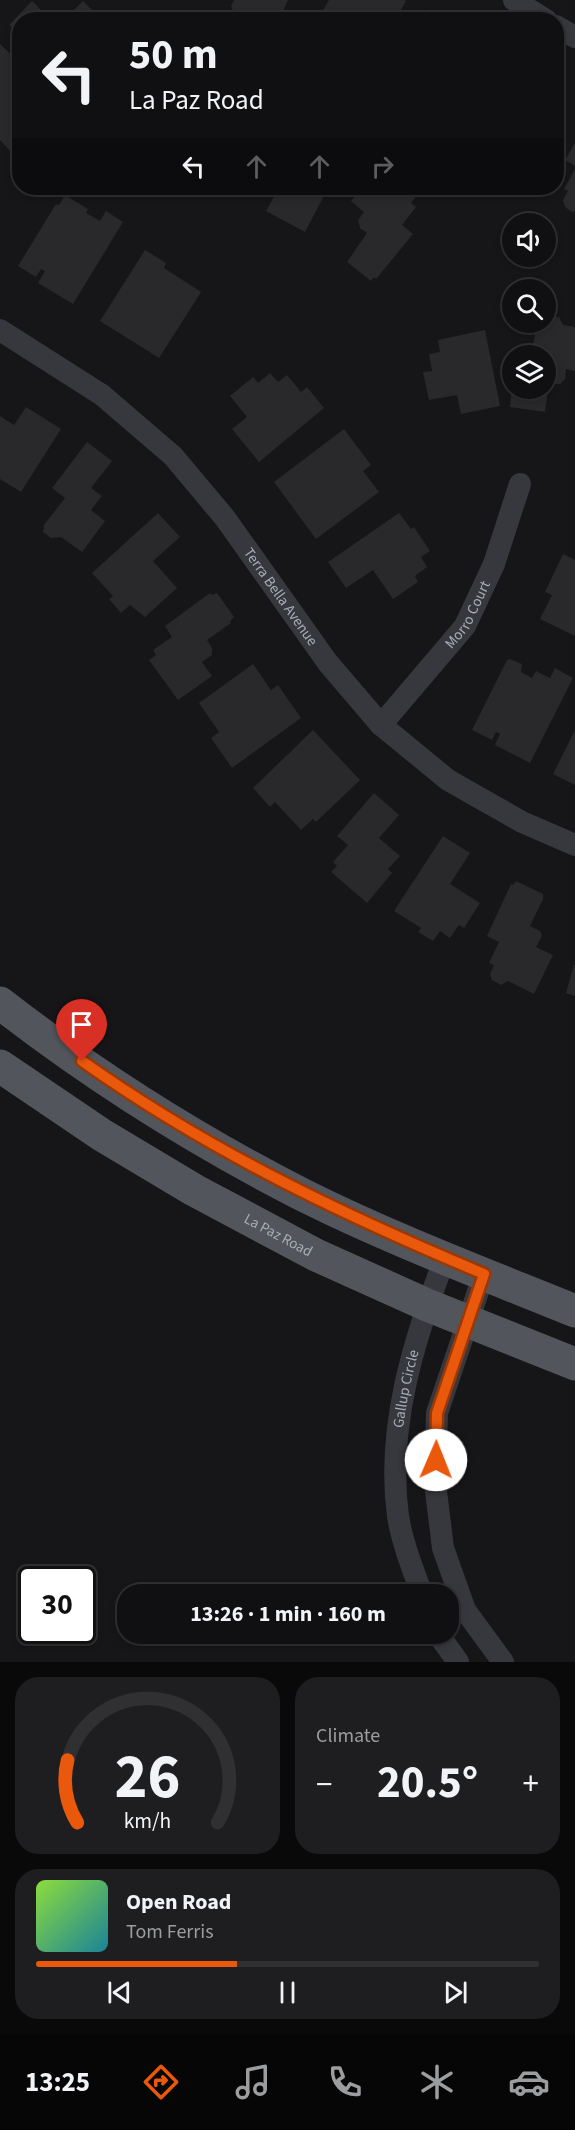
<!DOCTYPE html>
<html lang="en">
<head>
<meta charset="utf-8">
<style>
  body { margin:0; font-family:"Source Sans 3",sans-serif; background:#1e1e20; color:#f1f3f6; height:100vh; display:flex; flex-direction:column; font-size:22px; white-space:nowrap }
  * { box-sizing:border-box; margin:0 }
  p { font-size:20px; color:#9c9d9f }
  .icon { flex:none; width:33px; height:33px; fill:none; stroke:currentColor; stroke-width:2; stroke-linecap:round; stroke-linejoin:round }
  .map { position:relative; height:1662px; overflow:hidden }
  .drawer { display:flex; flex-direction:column; gap:15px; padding:15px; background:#09090a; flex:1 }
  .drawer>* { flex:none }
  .hud { position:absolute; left:12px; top:12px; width:552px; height:183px; border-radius:24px; box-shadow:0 3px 9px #0003,0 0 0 2px #303032; background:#101012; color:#f1f3f6; overflow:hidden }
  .controls { position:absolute; left:502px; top:213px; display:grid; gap:12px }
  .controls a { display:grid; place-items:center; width:54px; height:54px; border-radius:50%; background:#101012; box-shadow:0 3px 9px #0003,0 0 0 2px #303032; font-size:30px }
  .speed { position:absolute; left:18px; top:1566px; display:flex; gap:12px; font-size:30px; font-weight:700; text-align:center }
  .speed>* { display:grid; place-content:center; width:78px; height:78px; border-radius:50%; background:#101012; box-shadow:0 3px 9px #0003,0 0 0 2px #303032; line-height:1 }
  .speed .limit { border:3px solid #111; border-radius:9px; background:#fff; color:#111 }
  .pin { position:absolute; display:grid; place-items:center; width:51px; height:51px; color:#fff; margin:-62px -26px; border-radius:50% 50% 50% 0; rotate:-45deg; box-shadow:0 0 6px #0007 }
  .pin .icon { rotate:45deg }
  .me { position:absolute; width:66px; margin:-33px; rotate:1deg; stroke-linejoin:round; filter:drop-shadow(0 0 4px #0008) }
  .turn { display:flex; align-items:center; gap:21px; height:126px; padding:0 18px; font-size:27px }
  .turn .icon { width:78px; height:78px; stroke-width:2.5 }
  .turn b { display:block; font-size:42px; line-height:51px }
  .lanes { display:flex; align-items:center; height:57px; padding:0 18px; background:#0003; justify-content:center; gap:30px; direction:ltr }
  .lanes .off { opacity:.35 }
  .big { font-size:45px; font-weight:700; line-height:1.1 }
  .drawer .tile { flex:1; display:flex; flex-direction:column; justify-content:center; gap:9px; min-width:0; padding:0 21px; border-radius:24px; background:#1e1e20 }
  .drawer .dial { align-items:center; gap:0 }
  .dial svg { height:156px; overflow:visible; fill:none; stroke:#303032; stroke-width:7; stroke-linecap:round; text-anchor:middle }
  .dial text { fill:#f1f3f6; stroke:none }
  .song { display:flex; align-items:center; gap:18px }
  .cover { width:72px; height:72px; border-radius:9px; background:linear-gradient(135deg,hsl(90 70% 55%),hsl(190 70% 35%)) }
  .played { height:6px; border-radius:3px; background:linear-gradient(90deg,#ea580c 40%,#303032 40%) }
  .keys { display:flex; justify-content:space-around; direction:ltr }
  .heat { display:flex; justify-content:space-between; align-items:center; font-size:33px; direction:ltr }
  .drawer .tiles { flex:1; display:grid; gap:15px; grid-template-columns:1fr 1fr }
  .tile:last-child { grid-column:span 2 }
  .trip { position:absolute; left:117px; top:1584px; width:342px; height:60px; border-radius:24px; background:#101012; box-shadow:0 3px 9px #0003,0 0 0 2px #303032; font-weight:700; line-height:60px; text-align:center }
  .tabs { display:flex; height:96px; justify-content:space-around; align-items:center; background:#060607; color:#9c9d9f }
  .tabs .icon { width:42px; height:42px }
  .tabs .on { color:#ea580c }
  .tabs b { font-size:27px; color:#f1f3f6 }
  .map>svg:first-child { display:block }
  .building { fill:#29292c }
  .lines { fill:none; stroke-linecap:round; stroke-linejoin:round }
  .street { stroke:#37383d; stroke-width:22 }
  .primary { stroke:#53555c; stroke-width:33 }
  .route-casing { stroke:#983908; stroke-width:15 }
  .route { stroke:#ea580c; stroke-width:10 }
  .labels { text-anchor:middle; stroke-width:6; stroke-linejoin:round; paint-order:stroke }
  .street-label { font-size:15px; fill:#a8adb8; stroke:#111113 }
</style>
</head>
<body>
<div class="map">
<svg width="575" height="1662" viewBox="0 0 575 1662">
  <rect width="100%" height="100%" fill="#161618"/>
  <!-- building -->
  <path class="building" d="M 234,0 L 288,0 L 279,20 L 263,20 L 251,14 L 242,16 L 234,13 L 231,6 Z
    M 329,0 L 404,0 L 406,1 L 395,20 L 317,20 Z
    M 32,1 L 51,20 L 20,20 L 20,35 L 9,25 Z
    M 83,1 L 102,20 L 64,20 Z
    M 430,9 L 447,20 L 424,20 Z
    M 0,44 L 20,63 L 20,143 L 11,152 L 0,140 Z
    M 575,143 L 575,166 L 565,160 Z
    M 575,169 L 575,211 L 572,212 L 565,207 L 563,200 L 568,191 L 564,189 Z
    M 261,188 L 328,188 L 305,232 L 266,211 L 275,195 Z
    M 361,188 L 415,188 L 418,194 L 411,203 L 416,207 L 402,225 L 413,234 L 376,279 L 374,277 L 371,281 L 347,262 L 367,233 L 360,228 L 358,220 L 364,212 L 351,201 Z
    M 65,195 L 88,209 L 86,213 L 100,221 L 106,211 L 123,222 L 73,304 L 38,283 L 45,271 L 41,269 L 36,277 L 18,266 L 56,204 L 59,205 Z
    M 145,250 L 166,263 L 164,268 L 201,292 L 159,358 L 100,321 Z
    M 547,316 L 559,317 L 563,325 L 575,327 L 575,371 L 566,369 L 565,379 L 560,384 L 549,383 L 545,412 L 510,407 L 512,388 L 546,388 L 546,356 L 517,356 L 518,351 L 532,353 L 537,322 L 546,322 Z
    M 485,330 L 500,406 L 461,414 L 457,395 L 429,400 L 423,372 L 432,371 L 429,354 L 440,352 L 438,340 Z
    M 270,373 L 278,382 L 287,375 L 301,392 L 307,387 L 324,408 L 259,462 L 232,429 L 247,417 L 230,396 L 253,377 L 258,383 Z
    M 26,407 L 61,429 L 21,492 L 0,479 L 0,416 L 14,425 Z
    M 344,429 L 371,465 L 363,471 L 379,492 L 316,539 L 274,482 Z
    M 87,442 L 112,461 L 91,488 L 102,496 L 91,510 L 105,521 L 82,552 L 61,537 L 51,538 L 43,532 L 44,525 L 65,498 L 52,488 Z
    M 158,513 L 180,537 L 153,561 L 177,588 L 145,617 L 130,605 L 121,613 L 109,599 L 113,596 L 92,573 Z
    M 399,513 L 411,529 L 414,527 L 430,551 L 421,557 L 427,567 L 415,576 L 418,582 L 393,599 L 373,570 L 346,588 L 328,562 Z
    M 563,554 L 575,560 L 575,636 L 540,619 L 552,595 L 545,592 Z
    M 210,593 L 212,595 L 217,593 L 234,617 L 230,621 L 231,623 L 207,640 L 212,648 L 212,655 L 202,662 L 212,676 L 178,700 L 149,660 L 156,655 L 153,650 L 172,637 L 165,626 Z
    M 510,659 L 522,664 L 521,672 L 532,678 L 536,671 L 550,678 L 555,668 L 573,678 L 530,763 L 495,745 L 500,734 L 496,732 L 492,740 L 472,730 L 507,660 Z
    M 253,664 L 271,690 L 278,685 L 301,718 L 232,768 L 211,738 L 219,732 L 199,703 Z
    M 313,730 L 360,780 L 316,822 L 313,819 L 301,830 L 275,802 L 270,807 L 253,788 Z
    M 575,730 L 575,785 L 553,774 Z
    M 374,793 L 399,815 L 379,838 L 400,856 L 388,869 L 392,873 L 367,903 L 331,872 L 337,866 L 333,862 L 348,845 L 337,836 Z
    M 443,836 L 470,853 L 450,884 L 480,903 L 464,928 L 459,925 L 450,938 L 440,931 L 433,941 L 418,932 L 421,928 L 394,911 Z
    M 516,881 L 543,894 L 543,899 L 530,926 L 540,931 L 542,936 L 536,947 L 553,955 L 534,994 L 508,981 L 501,985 L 492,980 L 490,974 L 494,965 L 489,963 L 499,942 L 487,936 L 511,884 L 513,885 Z
    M 574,965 L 575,965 L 575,996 L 566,993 Z"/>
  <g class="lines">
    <!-- street -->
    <g class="street">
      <path d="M 514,0 L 546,20"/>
      <path d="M 556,26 L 575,37"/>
      <path id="s1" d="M 0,330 L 102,395 L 173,456 L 225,518 L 328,663 L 381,725 L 448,780 L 522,822 L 575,845"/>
      <path id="s2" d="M 381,725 L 465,626 L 494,564 L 520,484"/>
      <path d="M 484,1274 L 437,1413 L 435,1483 L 443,1548 L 465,1610 L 503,1662"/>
      <path id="s3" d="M 422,1594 C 413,1570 402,1542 398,1516 C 386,1428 414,1339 445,1258"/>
      <path d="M 438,1634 L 458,1662"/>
    </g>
    <!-- primary -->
    <g class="primary">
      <path d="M 0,1003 C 94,1076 197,1141 303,1195 C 391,1239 484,1274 575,1311"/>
      <path id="s4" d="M 0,1066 L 102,1135 L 194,1190 L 316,1255 L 427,1305 L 575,1364"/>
    </g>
  </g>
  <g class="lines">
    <defs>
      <path id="route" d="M 82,1061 C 209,1151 341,1214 484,1274 L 437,1413 L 436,1460"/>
    </defs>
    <!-- route casing -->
    <use href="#route" class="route-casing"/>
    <!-- route -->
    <use href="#route" class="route"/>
  </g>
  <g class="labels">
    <!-- street labels -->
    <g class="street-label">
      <text dy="5" stroke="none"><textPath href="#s1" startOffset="392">Terra Bella Avenue</textPath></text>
      <text dy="5" stroke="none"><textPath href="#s2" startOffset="141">Morro Court</textPath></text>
      <text dy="5" stroke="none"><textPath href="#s4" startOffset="326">La Paz Road</textPath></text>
      <text dy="5" stroke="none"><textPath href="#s3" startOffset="210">Gallup Circle</textPath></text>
    </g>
  </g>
</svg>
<div class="controls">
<a><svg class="icon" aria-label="sound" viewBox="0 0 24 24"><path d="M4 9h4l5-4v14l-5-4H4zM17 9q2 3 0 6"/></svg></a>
<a><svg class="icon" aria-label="search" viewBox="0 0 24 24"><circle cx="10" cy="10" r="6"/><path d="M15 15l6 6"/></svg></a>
<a><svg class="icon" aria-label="layers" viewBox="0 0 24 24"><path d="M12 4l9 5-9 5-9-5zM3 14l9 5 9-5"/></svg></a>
</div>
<div class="speed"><div class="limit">30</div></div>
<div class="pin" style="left:82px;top:1061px;background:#d93025"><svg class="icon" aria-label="arrive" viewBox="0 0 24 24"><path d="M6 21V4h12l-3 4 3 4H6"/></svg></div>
<svg class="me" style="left:436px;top:1460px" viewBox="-20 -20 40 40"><circle r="19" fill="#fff"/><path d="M0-13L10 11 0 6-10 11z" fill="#ea580c"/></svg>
<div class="trip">13:26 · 1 min · 160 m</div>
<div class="hud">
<div class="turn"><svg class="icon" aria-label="left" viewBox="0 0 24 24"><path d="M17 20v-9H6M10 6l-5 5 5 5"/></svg><div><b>50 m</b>La Paz Road</div></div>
<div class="lanes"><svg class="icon" aria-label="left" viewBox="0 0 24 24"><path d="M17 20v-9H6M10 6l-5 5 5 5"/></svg><svg class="icon off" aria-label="ahead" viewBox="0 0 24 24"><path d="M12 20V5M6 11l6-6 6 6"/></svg><svg class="icon off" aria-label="ahead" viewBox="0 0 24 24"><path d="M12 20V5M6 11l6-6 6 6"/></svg><svg class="icon off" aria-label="right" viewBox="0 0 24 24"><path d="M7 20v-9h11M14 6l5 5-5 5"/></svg></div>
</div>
</div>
<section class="drawer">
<div class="tiles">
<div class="tile dial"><svg viewBox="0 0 100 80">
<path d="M14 69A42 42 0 1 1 86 69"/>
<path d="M14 69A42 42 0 0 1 9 37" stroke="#ea580c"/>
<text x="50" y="56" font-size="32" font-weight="700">26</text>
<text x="50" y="72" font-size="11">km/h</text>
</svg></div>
<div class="tile"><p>Climate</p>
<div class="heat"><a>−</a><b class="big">20.5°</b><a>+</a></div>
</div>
<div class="tile">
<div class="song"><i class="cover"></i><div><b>Open Road</b><p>Tom Ferris</p></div></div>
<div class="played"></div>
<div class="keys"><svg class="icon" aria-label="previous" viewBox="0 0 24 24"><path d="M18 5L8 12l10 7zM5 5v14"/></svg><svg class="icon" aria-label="pause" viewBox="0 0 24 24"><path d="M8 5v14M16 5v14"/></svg><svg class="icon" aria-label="next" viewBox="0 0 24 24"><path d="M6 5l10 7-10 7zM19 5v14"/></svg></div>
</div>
</div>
</section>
<nav class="tabs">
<b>13:25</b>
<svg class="icon on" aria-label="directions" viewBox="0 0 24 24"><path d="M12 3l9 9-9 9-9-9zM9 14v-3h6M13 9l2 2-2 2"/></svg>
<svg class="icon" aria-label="music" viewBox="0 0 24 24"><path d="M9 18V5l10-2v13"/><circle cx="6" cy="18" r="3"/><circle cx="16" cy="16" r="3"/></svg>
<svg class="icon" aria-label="phone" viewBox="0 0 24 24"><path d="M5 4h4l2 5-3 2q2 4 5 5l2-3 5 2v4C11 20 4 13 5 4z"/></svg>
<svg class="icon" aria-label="climate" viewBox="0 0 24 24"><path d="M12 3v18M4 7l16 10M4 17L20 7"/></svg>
<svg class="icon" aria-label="car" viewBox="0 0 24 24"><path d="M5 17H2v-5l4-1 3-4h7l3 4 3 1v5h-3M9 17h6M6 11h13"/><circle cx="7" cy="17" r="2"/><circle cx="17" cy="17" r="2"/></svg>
</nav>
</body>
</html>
